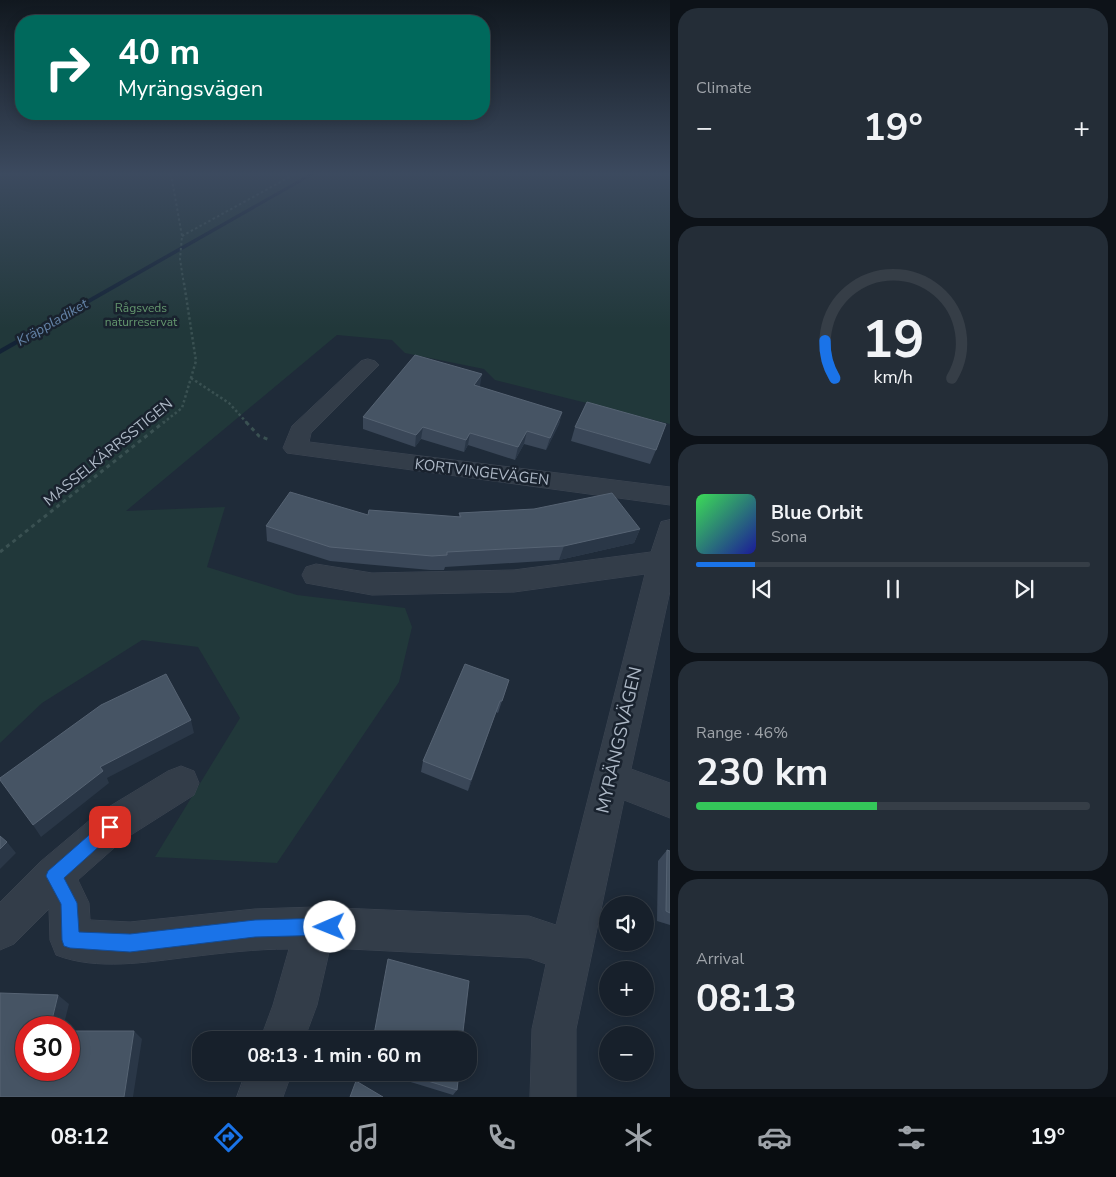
<!DOCTYPE html>
<html lang="en">
<head>
<meta charset="utf-8">
<style>
  body { margin:0; font-family:"Nunito Sans",sans-serif; background:#242d37; color:#f1f3f6; height:100vh; display:flex; flex-direction:column; font-size:19px; white-space:nowrap }
  * { box-sizing:border-box; margin:0 }
  p { font-size:16px; color:#9ea3a9 }
  .icon { flex:none; width:28px; height:28px; fill:none; stroke:currentColor; stroke-width:2; stroke-linecap:round; stroke-linejoin:round }
  .map { position:relative; flex:1; overflow:hidden }
  .panel { display:flex; flex-direction:column; gap:8px; padding:8px; background:#0d1218; width:446px }
  .panel>* { flex:none }
  .hud { position:absolute; left:15px; top:15px; width:475px; height:105px; border-radius:20px; box-shadow:0 2px 12px #0003,0 0 0 1px #363e47; background:#00695c; color:#fff; overflow:hidden }
  .controls { position:absolute; left:599px; top:896px; display:grid; gap:10px }
  .controls a { display:grid; place-items:center; width:55px; height:55px; border-radius:50%; background:#17202b; box-shadow:0 2px 12px #0003,0 0 0 1px #363e47; font-size:25px }
  .speed { position:absolute; left:15px; top:1016px; display:flex; gap:10px; font-size:25px; font-weight:700; text-align:center }
  .speed>* { display:grid; place-content:center; width:65px; height:65px; border-radius:50%; background:#17202b; box-shadow:0 2px 12px #0003,0 0 0 1px #363e47; line-height:1 }
  .speed .limit { border:8px solid #d22; background:#fff; color:#111 }
  .pin { position:absolute; display:grid; place-items:center; width:42px; height:42px; color:#fff; margin:-21px; border-radius:10px; box-shadow:0 2px 8px #0006 }
  .me { position:absolute; width:55px; margin:-28px; rotate:269deg; stroke-linejoin:round; filter:drop-shadow(0 0 4px #0008) }
  .turn { display:flex; align-items:center; gap:18px; height:105px; padding:0 20px; font-size:22px }
  .turn .icon { width:65px; height:65px; stroke-width:2.5 }
  .turn b { display:block; font-size:35px; line-height:42px }
  .big { font-size:38px; font-weight:700; line-height:1.1 }
  .panel .card { flex:1; display:flex; flex-direction:column; justify-content:center; gap:8px; min-width:0; padding:0 18px; border-radius:20px; background:#242d37 }
  .panel .dial { align-items:center; gap:0 }
  .dial svg { height:130px; overflow:visible; fill:none; stroke:#363e47; stroke-width:7; stroke-linecap:round; text-anchor:middle }
  .dial text { fill:#f1f3f6; stroke:none }
  .song { display:flex; align-items:center; gap:15px }
  .cover { width:60px; height:60px; border-radius:8px; background:linear-gradient(135deg,hsl(130 70% 55%),hsl(240 70% 35%)) }
  .played { height:5px; border-radius:2px; background:linear-gradient(90deg,#1a73e8 15%,#363e47 15%) }
  .keys { display:flex; justify-content:space-around; direction:ltr }
  .heat { display:flex; justify-content:space-between; align-items:center; font-size:28px; direction:ltr }
  .charge { height:8px; border-radius:4px; background:linear-gradient(90deg,#34c759 46%,#363e47 0) }
  .trip { position:absolute; left:192px; top:1031px; width:285px; height:50px; border-radius:20px; background:#17202b; box-shadow:0 2px 12px #0003,0 0 0 1px #363e47; font-weight:700; line-height:50px; text-align:center }
  .dock { display:flex; height:80px; justify-content:space-around; align-items:center; background:#090d11; color:#9ea3a9 }
  .dock .icon { width:35px; height:35px }
  .dock .current { color:#1a73e8 }
  .dock b { font-size:22px; color:#f1f3f6 }
  main { display:flex; flex:1; min-height:0 }
  .map>svg:first-child { display:block }
  .green { fill:#21383a }
  .lines { fill:none; stroke-linecap:round; stroke-linejoin:round }
  .stream { fill:#132336; fill-rule:evenodd }
  .minor-casing { stroke:#3d4653; stroke-width:1 }
  .path-far2 { stroke:#3a5152; stroke-width:2; stroke-dasharray:2.5 2.5; stroke-linecap:butt }
  .path-far1 { stroke:#3a5152; stroke-width:2.5; stroke-dasharray:2.5 2.5; stroke-linecap:butt }
  .path { stroke:#3a5152; stroke-width:3; stroke-dasharray:4 4; stroke-linecap:butt }
  .minor { fill:#333d49; fill-rule:evenodd }
  .wall { fill:#3a4758 }
  .shaded-wall { fill:#2a3747 }
  .building { fill:#465464; stroke:#566373 }
  .route { fill:#1a73e8; stroke:#114b97 }
  .labels { text-anchor:middle; stroke-width:5; stroke-linejoin:round; paint-order:stroke }
  .far-park-label { font-size:12px; fill:#64976e; stroke:#19222e }
  .far-water-label { font-size:14px; font-style:italic; fill:#6483a7; stroke:#19222e }
  .street-label { font-size:15px; fill:#adb8c6; stroke:#19222e }
  .near-street-label { font-size:18px; fill:#adb8c6; stroke:#19222e }
</style>
</head>
<body>
<main>
<div class="map">
<svg width="670" height="1097" viewBox="0 0 670 1097">
  <rect width="100%" height="100%" fill="#1f2b39"/>
  <!-- green -->
  <path class="green" d="M 0,174 L 670,174 L 670,424 L 495,380 L 484,369 L 405,353 L 392,340 L 337,335 L 126,511 L 225,507 L 207,567 L 297,595 L 405,608 L 412,627 L 399,682 L 277,863 L 155,857 L 240,718 L 198,647 L 142,640 L 42,703 L 0,743 Z"/>
  <g class="lines">
    <!-- stream -->
    <path class="stream" d="M 309,174 L 315,174 L 0,354 L 0,349 Z"/>
    <defs>
      <path id="minor" d="M 368,359 L 375,361 L 379,365 L 311,433 L 309,442 L 670,487 L 670,505 L 287,453 L 283,448 L 292,426 L 361,361 Z
        M 670,520 L 670,591 L 631,769 L 670,783 L 670,818 L 624,800 L 576,1029 L 576,1097 L 530,1097 L 532,1029 L 546,964 L 529,958 L 330,948 L 317,1005 L 304,1040 L 260,1040 L 273,1005 L 289,949 C 255,949 223,953 189,957 C 147,962 97,971 56,955 L 50,940 L 49,909 L 14,944 L 0,950 L 0,902 L 40,862 L 97,814 L 168,771 L 181,766 L 194,771 L 199,783 L 194,795 L 123,840 L 78,880 L 89,903 L 90,920 L 130,922 L 255,909 L 315,907 L 529,916 L 556,925 L 645,574 L 514,592 L 372,595 L 306,583 L 302,575 L 306,567 L 316,564 L 372,573 L 514,570 L 651,552 L 661,522 Z
        M 246,1072 L 292,1072 L 283,1097 L 237,1097 Z"/>
    </defs>
    <!-- minor casing -->
    <use href="#minor" class="minor-casing"/>
    <!-- path-far2 -->
    <path class="path-far2" d="M 171,174 L 182,236 L 180,259 L 184,285
      M 182,236 L 295,174"/>
    <!-- path-far1 -->
    <path class="path-far1" d="M 191,378 L 229,403 L 247,423
      M 163,423 L 182,408 L 196,361 L 184,283"/>
    <!-- path -->
    <path class="path" d="M 246,422 L 259,436 L 270,440
      M 0,552 L 164,422"/>
    <!-- minor -->
    <use href="#minor" class="minor"/>
  </g>
  <!-- wall -->
  <path class="wall" d="M 480,386 L 479,387 L 562,412 L 559,424 L 546,450 L 524,444 L 515,460 L 468,445 L 464,452 L 421,439 L 415,447 L 363,429 L 363,417 Z
    M 575,427 L 656,450 L 650,464 L 571,441 Z
    M 534,509 L 640,529 L 634,543 L 559,560 L 445,567 L 444,570 L 430,570 L 330,561 L 267,541 L 266,526 L 368,515 L 459,517 L 459,513 Z
    M 509,680 L 498,713 L 496,712 L 468,791 L 421,772 L 423,761 Z
    M 667,850 L 670,851 L 670,925 L 657,921 L 658,861 Z
    M 378,1072 L 459,1072 L 457,1090 L 453,1095 Z"/>
  <!-- shaded-wall -->
  <path class="shaded-wall" d="M 482,374 L 480,386 L 472,397 L 474,385 Z
    M 562,412 L 559,424 L 546,450 L 550,438 Z
    M 423,427 L 421,439 L 415,447 L 416,435 Z
    M 527,431 L 524,444 L 515,460 L 518,447 Z
    M 470,433 L 468,445 L 464,452 L 466,440 Z
    M 640,529 L 634,543 L 559,560 L 564,546 Z
    M 500,701 L 496,712 L 468,791 L 471,780 Z
    M 191,720 L 194,733 L 107,778 L 109,783 L 41,837 L 33,825 L 100,767 Z
    M 7,842 L 16,853 L 0,869 L 0,849 Z
    M 58,995 L 69,1004 L 63,1028 L 50,1028 Z
    M 134,1031 L 142,1039 L 133,1097 L 124,1097 Z"/>
  <!-- building -->
  <path class="building" d="M 415,355 L 482,374 L 474,385 L 562,412 L 550,438 L 527,431 L 518,447 L 470,433 L 466,440 L 423,427 L 416,435 L 363,417 Z
    M 587,402 L 666,424 L 656,450 L 575,427 Z
    M 290,492 L 368,515 L 369,510 L 461,517 L 459,513 L 534,509 L 612,493 L 640,529 L 564,546 L 447,552 L 447,555 L 432,556 L 330,547 L 266,526 Z
    M 465,664 L 509,680 L 502,701 L 500,701 L 471,780 L 423,761 Z
    M 166,674 L 191,720 L 100,767 L 103,771 L 33,825 L 0,780 L 0,778 L 101,705 Z
    M 0,836 L 7,842 L 0,849 Z
    M 667,850 L 670,851 L 670,913 L 666,911 Z
    M 388,959 L 469,981 L 462,1040 L 373,1040 Z
    M 0,993 L 58,995 L 50,1028 L 26,1028 L 26,1070 L 69,1070 L 69,1031 L 134,1031 L 124,1097 L 0,1097 Z
    M 399,1072 L 459,1072 L 457,1090 Z
    M 356,1081 L 383,1097 L 350,1097 Z"/>
  <!-- sky -->
  <linearGradient id="sky" x2="0" y2="1"><stop stop-color="#11181f"/><stop offset="0.53" stop-color="#3c4a5f"/><stop offset="1" stop-color="#3c4a5f" stop-opacity="0"/></linearGradient>
  <rect width="670" height="328" fill="url(#sky)"/>
  <!-- route -->
  <path class="route" d="M 110,819 L 115,822 L 117,827 L 115,832 L 64,878 L 77,903 L 79,932 L 130,934 L 255,920 L 330,918 L 336,921 L 338,927 L 336,933 L 330,935 L 255,937 L 130,952 L 70,948 L 64,946 L 62,940 L 61,904 L 46,876 L 48,871 L 104,822 Z"/>
  <g class="labels">
    <!-- far-park labels -->
    <g class="far-park-label">
      <text x="141" y="312">Rågsveds<tspan x="141" dy="14">naturreservat</tspan></text>
    </g>
    <!-- far-water labels -->
    <g class="far-water-label">
      <text transform="translate(52 322) rotate(-30)" y="5">Kräppladiket</text>
    </g>
    <!-- street labels -->
    <g class="street-label">
      <text transform="translate(108 452) rotate(-39)" y="5">MASSELKÄRRSSTIGEN</text>
      <text transform="translate(482 472) rotate(7)" y="5">KORTVINGEVÄGEN</text>
    </g>
    <!-- near-street labels -->
    <g class="near-street-label">
      <text transform="translate(619 740) rotate(-77)" y="6">MYRÄNGSVÄGEN</text>
    </g>
  </g>
</svg>
<div class="controls">
<a><svg class="icon" aria-label="sound" viewBox="0 0 24 24"><path d="M4 9h4l5-4v14l-5-4H4zM17 9q2 3 0 6"/></svg></a>
<a>+</a>
<a>−</a>
</div>
<div class="speed"><div class="limit">30</div></div>
<div class="pin" style="left:110px;top:827px;background:#d93025"><svg class="icon" aria-label="arrive" viewBox="0 0 24 24"><path d="M6 21V4h12l-3 4 3 4H6"/></svg></div>
<svg class="me" style="left:330px;top:927px" viewBox="-20 -20 40 40"><circle r="19" fill="#fff"/><path d="M0-13L10 11 0 6-10 11z" fill="#1a73e8"/></svg>
<div class="trip">08:13 · 1 min · 60 m</div>
<div class="hud">
<div class="turn"><svg class="icon" aria-label="right" viewBox="0 0 24 24"><path d="M7 20v-9h11M14 6l5 5-5 5"/></svg><div><b>40 m</b>Myrängsvägen</div></div>
</div>
</div>
<section class="panel">
<div class="card"><p>Climate</p>
<div class="heat"><a>−</a><b class="big">19°</b><a>+</a></div>
</div>
<div class="card dial"><svg viewBox="0 0 100 80">
<path d="M14 69A42 42 0 1 1 86 69"/>
<path d="M14 69A42 42 0 0 1 8 46" stroke="#1a73e8"/>
<text x="50" y="56" font-size="32" font-weight="700">19</text>
<text x="50" y="72" font-size="11">km/h</text>
</svg></div>
<div class="card">
<div class="song"><i class="cover"></i><div><b>Blue Orbit</b><p>Sona</p></div></div>
<div class="played"></div>
<div class="keys"><svg class="icon" aria-label="previous" viewBox="0 0 24 24"><path d="M18 5L8 12l10 7zM5 5v14"/></svg><svg class="icon" aria-label="pause" viewBox="0 0 24 24"><path d="M8 5v14M16 5v14"/></svg><svg class="icon" aria-label="next" viewBox="0 0 24 24"><path d="M6 5l10 7-10 7zM19 5v14"/></svg></div>
</div>
<div class="card"><p>Range · 46%</p><b class="big">230 km</b><div class="charge"></div></div>
<div class="card"><p>Arrival</p><b class="big">08:13</b></div>
</section>
</main>
<nav class="dock">
<b>08:12</b>
<svg class="icon current" aria-label="directions" viewBox="0 0 24 24"><path d="M12 3l9 9-9 9-9-9zM9 14v-3h6M13 9l2 2-2 2"/></svg>
<svg class="icon" aria-label="music" viewBox="0 0 24 24"><path d="M9 18V5l10-2v13"/><circle cx="6" cy="18" r="3"/><circle cx="16" cy="16" r="3"/></svg>
<svg class="icon" aria-label="phone" viewBox="0 0 24 24"><path d="M5 4h4l2 5-3 2q2 4 5 5l2-3 5 2v4C11 20 4 13 5 4z"/></svg>
<svg class="icon" aria-label="climate" viewBox="0 0 24 24"><path d="M12 3v18M4 7l16 10M4 17L20 7"/></svg>
<svg class="icon" aria-label="car" viewBox="0 0 24 24"><path d="M5 17H2v-5l4-1 3-4h7l3 4 3 1v5h-3M9 17h6M6 11h13"/><circle cx="7" cy="17" r="2"/><circle cx="17" cy="17" r="2"/></svg>
<svg class="icon" aria-label="filters" viewBox="0 0 24 24"><path d="M4 7h16M4 17h16"/><circle cx="9" cy="7" r="2"/><circle cx="15" cy="17" r="2"/></svg>
<b>19°</b>
</nav>
</body>
</html>
